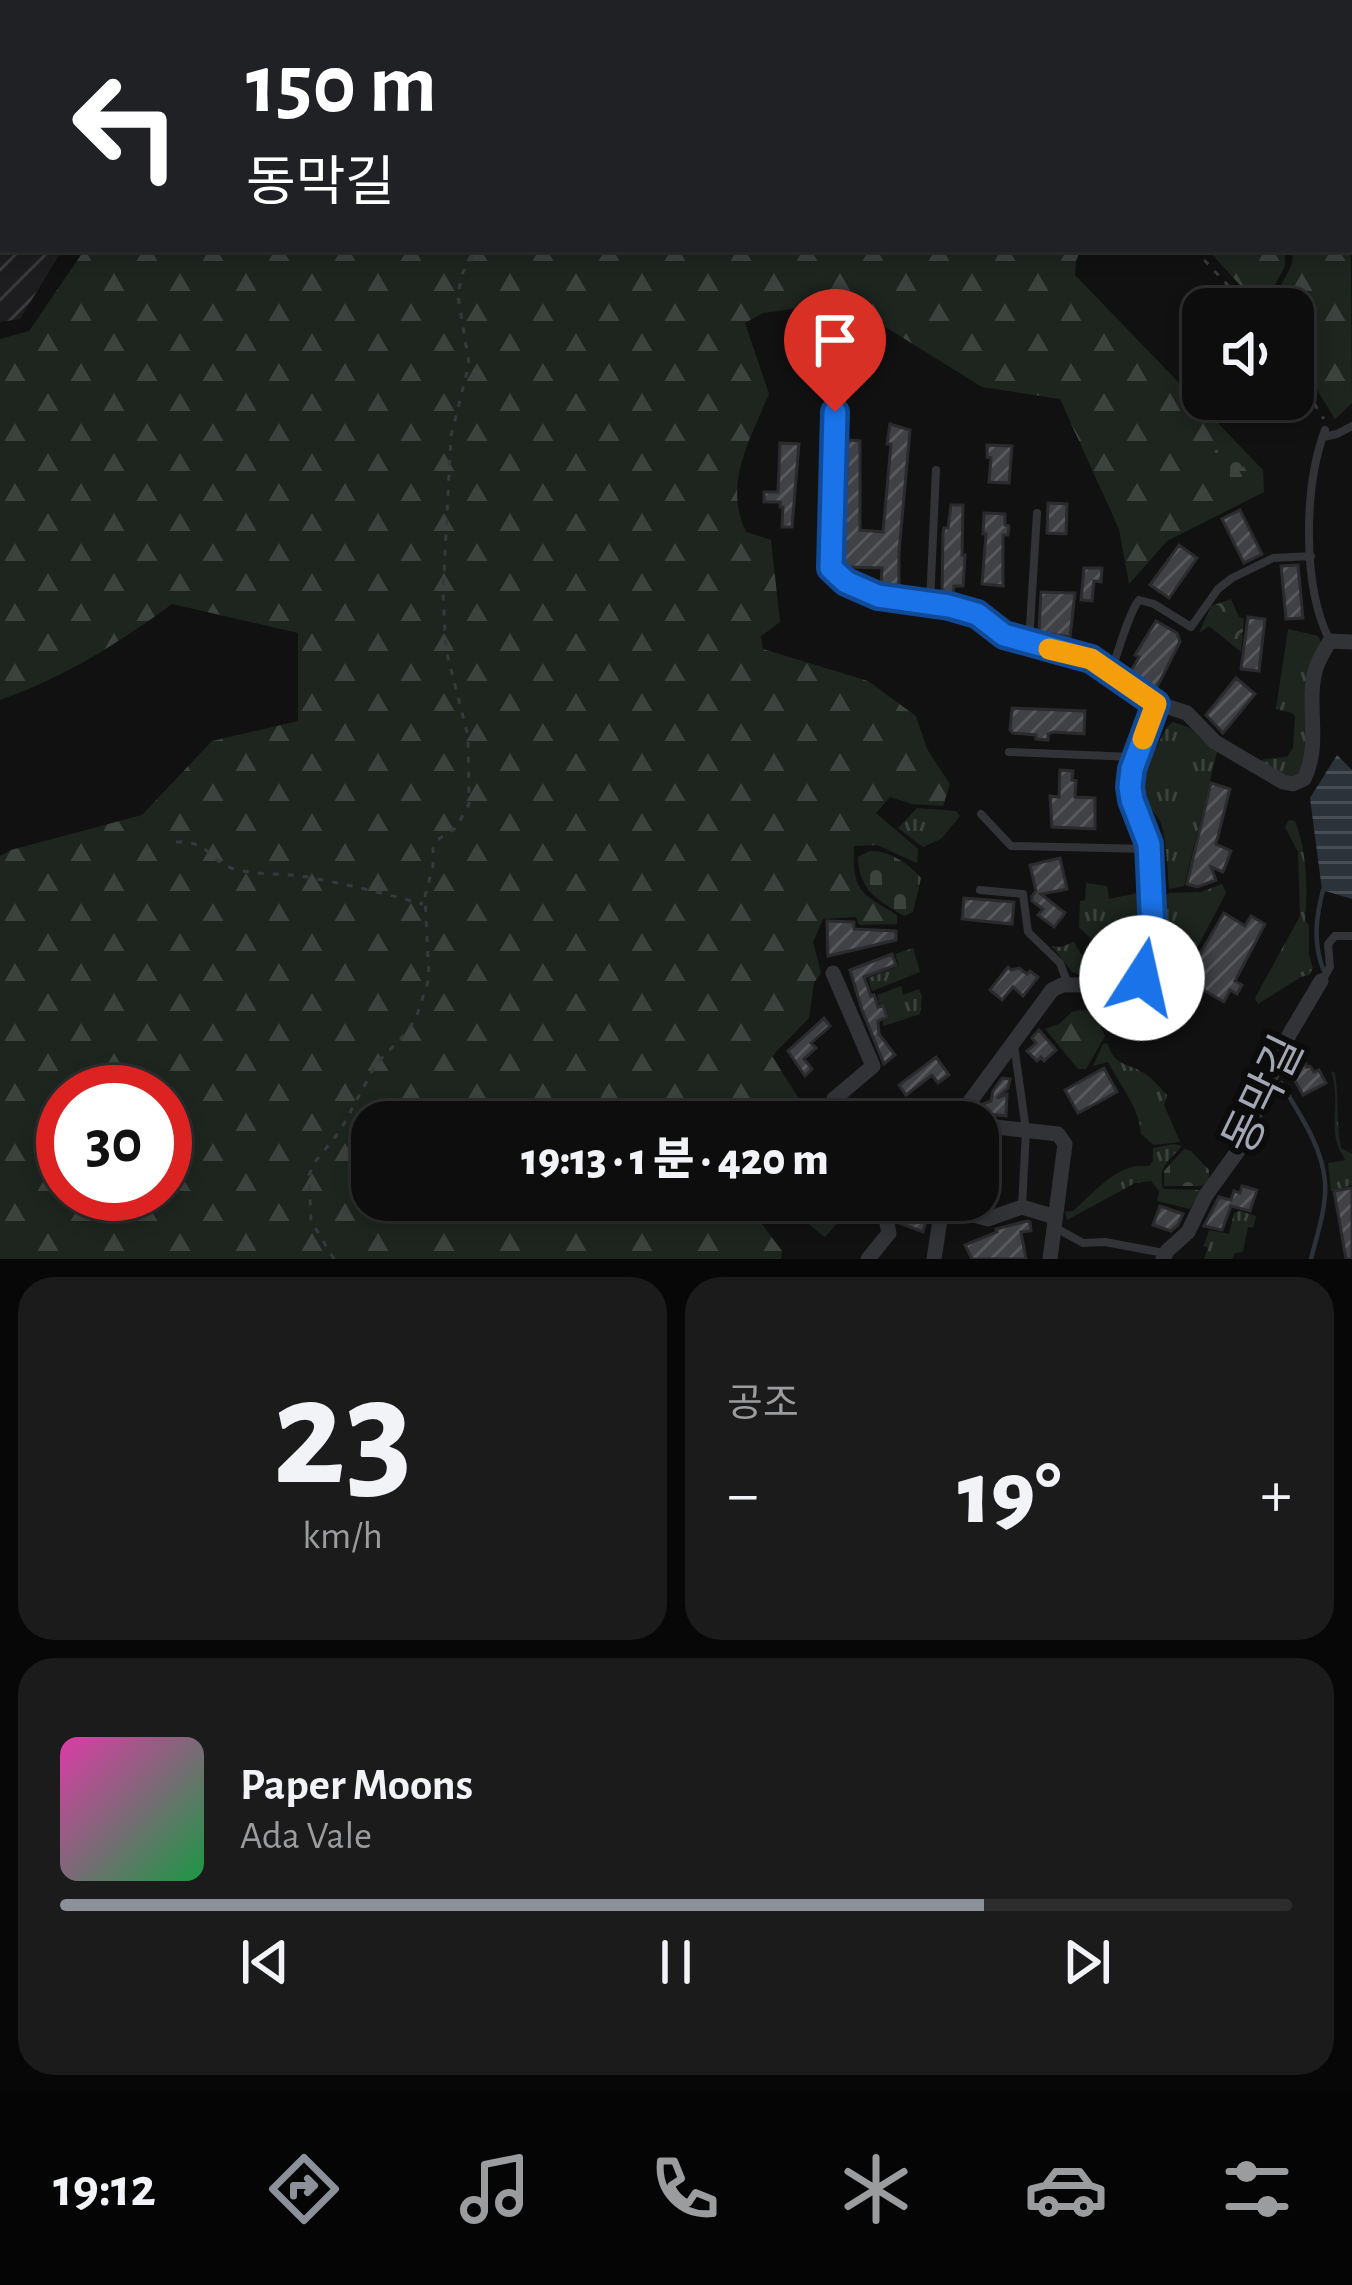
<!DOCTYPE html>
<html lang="ko">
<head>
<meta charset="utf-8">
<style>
  body { margin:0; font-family:"Alegreya Sans","Noto Sans KR",sans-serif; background:#1b1b1c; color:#f1f3f6; height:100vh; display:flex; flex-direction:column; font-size:45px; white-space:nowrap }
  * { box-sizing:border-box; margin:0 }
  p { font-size:39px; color:#9a9c9e }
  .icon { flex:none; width:66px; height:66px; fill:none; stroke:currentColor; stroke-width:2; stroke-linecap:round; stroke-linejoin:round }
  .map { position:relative; height:1259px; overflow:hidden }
  .details { display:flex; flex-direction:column; gap:18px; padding:18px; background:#070708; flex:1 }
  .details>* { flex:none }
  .hud { position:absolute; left:0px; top:0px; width:1353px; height:252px; box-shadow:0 6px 18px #0003,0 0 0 3px #2d2d2e; background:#202124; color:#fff; overflow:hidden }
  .fabs { position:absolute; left:1182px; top:288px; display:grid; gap:24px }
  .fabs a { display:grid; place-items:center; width:132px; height:132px; border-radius:24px; background:#0d0d0e; box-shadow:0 6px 18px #0003,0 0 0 3px #2d2d2e; font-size:60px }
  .speed { position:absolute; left:36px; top:1065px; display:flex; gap:24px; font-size:60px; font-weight:700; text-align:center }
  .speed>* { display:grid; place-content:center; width:156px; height:156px; border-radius:50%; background:#0d0d0e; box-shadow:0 6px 18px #0003,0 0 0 3px #2d2d2e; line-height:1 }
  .speed .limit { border:18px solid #d22; background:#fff; color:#111 }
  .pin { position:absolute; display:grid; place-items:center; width:102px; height:102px; color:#fff; margin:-123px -51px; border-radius:50% 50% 50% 0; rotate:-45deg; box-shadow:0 0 12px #0007 }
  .pin .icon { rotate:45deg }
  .me { position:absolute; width:132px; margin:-66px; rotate:10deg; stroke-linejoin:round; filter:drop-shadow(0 0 9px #0008) }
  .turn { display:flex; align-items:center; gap:42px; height:252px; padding:0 48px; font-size:54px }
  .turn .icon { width:156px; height:156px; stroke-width:2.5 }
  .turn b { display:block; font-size:84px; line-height:102px }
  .big { font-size:90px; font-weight:800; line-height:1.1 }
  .details .tile { flex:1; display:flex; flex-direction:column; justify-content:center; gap:18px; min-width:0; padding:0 42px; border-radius:36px; background:#1b1b1c }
  .details .dial { align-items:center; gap:0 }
  .dial b { font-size:156px; line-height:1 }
  .song { display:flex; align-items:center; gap:36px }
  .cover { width:144px; height:144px; border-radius:18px; background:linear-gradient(135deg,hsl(320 70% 55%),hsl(140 70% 35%)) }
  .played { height:12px; border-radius:6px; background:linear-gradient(90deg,#8c9099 75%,#2d2d2e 75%) }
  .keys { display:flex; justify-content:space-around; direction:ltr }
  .heat { display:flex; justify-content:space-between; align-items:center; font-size:66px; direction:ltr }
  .details .tiles { flex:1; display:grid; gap:18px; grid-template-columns:1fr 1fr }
  .tile:last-child { grid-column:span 2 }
  .trip { position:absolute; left:351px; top:1101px; width:648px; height:120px; border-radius:36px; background:#0d0d0e; box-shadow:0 6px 18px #0003,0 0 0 3px #2d2d2e; font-weight:800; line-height:120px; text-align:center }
  .tab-bar { display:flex; height:192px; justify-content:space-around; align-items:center; background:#050506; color:#9a9c9e }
  .tab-bar .icon { width:84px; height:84px }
  .tab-bar .active { color:#8c9099 }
  .tab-bar b { font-size:54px; color:#f1f3f6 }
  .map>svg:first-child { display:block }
  .industrial { fill:url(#industrial-furrows) }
  .grass { fill:url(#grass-tufts) }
  .forest { fill:url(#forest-firs); fill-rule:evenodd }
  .cemetery { fill:url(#cemetery-stones) }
  .park { fill:url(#park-crowns) }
  .water { fill:url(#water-rules) }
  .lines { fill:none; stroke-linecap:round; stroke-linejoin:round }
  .stream { stroke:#2b323a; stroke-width:4.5 }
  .building { fill:url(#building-hatch); stroke:#2b2b2e; stroke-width:3 }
  .path { stroke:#38393e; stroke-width:3; stroke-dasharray:6 9; stroke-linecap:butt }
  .service { stroke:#323337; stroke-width:8 }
  .minor { stroke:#323337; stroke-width:15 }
  .route-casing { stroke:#114b97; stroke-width:30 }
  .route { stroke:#1a73e8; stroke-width:21 }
  .slow { stroke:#f59e0b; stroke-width:21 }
  .labels { text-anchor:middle; stroke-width:12; stroke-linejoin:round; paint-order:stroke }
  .street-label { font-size:45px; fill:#a3a6b3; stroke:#0c0c0d }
</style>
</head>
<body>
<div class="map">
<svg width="1352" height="1259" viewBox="0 0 1352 1259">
  <defs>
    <pattern id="industrial-furrows" width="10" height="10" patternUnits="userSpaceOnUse" patternTransform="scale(3)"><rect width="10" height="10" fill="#1d1d1f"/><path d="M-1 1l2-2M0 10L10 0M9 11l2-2" fill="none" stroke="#3b3b3d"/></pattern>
    <pattern id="grass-tufts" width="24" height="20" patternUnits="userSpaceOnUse" patternTransform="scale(3)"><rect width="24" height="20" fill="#1e251f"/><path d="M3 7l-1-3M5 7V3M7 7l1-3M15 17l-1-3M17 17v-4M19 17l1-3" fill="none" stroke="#3c423d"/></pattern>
    <pattern id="forest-firs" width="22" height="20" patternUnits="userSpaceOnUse" patternTransform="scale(3)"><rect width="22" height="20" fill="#1e251f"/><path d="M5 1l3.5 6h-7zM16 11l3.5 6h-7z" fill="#3c423d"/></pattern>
    <pattern id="cemetery-stones" width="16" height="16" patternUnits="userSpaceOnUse" patternTransform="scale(3)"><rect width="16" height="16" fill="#1e251f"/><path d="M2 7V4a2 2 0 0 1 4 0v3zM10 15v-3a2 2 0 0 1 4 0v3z" fill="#3c423d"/></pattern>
    <pattern id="park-crowns" width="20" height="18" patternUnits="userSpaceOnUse" patternTransform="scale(3)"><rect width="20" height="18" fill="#1e251f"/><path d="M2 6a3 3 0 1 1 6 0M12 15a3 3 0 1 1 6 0" fill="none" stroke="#3c423d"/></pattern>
    <pattern id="water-rules" width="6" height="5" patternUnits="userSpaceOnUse" patternTransform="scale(3)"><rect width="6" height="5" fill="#2b323a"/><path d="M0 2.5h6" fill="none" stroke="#474d54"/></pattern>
    <pattern id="building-hatch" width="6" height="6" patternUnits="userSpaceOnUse" patternTransform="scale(3)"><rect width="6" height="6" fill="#404145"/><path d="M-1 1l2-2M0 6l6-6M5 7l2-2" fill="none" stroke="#58595d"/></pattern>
  </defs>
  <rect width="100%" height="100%" fill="#111112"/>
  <!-- industrial -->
  <path class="industrial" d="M 0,0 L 129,0 L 128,3 L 3,3 L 3,249 L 63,249 L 20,319 L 0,322 Z"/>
  <!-- grass -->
  <path class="grass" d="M 1288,629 L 1318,636 L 1321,642 L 1312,669 L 1311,750 L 1295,780 L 1255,764 L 1264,759 L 1287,757 L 1293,748 L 1295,716 L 1292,713 L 1276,709 Z
    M 1173,722 L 1190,728 L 1217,752 L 1184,886 L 1169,889 C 1168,873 1166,835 1160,821 C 1152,805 1135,803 1142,779 C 1147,762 1159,743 1167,727 Z
    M 917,808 L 956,811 L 960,816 L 941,839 L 923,847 L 898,828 Z
    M 1289,820 L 1295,821 C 1307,853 1308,887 1305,921 L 1309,925 L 1309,955 L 1313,968 L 1309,975 L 1301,977 L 1258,1004 L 1255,998 L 1300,916 L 1298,852 L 1285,827 Z
    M 1086,883 L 1107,886 L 1109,899 L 1143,892 L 1145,895 C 1145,919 1153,956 1135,975 L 1088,977 L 1072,972 L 1052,946 L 1061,947 L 1074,942 L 1081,954 L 1088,955 L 1098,946 L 1079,927 L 1080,901 L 1085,900 Z
    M 1222,884 L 1226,893 L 1181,978 L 1173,976 L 1164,968 C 1168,942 1160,919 1165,896 L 1169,893 L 1201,892 Z
    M 913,948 L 920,972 L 872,991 L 868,978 L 899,966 L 895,954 Z
    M 901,986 L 903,995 L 919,989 L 922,996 L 920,1014 L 884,1026 L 882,1022 L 889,1017 L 884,1003 L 879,1004 L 877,995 Z
    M 1107,1043 C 1116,1068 1127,1062 1144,1073 C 1153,1079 1160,1088 1167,1095 L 1164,1105 L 1180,1142 L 1154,1145 L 1141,1134 C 1140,1109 1120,1085 1108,1062 L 1093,1066 L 1103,1044 Z
    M 1331,1071 L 1335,1073 C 1339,1098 1336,1124 1341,1148 L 1352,1154 L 1352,1185 L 1331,1191 L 1328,1163 L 1346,1160 C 1324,1132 1343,1106 1331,1071 Z
    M 1174,1144 L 1182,1146 C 1167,1163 1158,1166 1163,1189 L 1202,1190 L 1190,1209 L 1157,1201 L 1159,1191 L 1151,1181 L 1135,1183 L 1067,1220 L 1065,1212 L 1073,1211 C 1095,1192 1117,1162 1149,1166 L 1153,1161 L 1153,1148 Z
    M 781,1200 L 849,1200 L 851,1208 L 825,1237 C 809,1226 798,1211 781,1200 Z
    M 1240,1211 L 1256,1216 L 1253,1228 L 1248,1227 L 1243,1252 L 1235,1253 L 1232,1259 L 1204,1259 L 1208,1248 L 1204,1246 L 1209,1230 L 1229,1234 L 1234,1213 Z"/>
  <!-- forest -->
  <path class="forest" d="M 150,0 L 1142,0 L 1140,3 L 149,3 Z
    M 1350,156 L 1352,403 L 1335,419 L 1293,351 L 1293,309 L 1269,309 L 1292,264 L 1293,249 L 1350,249 Z
    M 85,249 L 1081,249 L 1076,261 L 1075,275 L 1263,470 L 1264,492 L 1167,541 L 1129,584 L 1119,529 L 1060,399 L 982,387 L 866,315 L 855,300 L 763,313 L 745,323 L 769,394 C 750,440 723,484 746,532 L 771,540 L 780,622 L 761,636 L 763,649 L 868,681 L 916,716 L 927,749 L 950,784 L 943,806 L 912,804 L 890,797 L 876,813 L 918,849 L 917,863 L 877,845 L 854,846 C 852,891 860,893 897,915 L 897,924 L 859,925 L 856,917 L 823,919 L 813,942 L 821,973 L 814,983 L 809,1018 L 772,1056 L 809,1115 L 806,1122 L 372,1122 L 372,1200 L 773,1200 L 762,1224 L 782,1251 L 781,1259 L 0,1259 L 0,856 L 11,850 L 142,815 L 212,741 L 298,721 L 298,633 L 172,604 C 119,643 63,678 0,700 L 0,339 L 29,331 ZM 63,1092 L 165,1092 L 165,1194 L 63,1194 Z
    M 1207,249 L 1285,249 L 1285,266 L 1262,309 Z
    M 1079,1010 L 1102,1011 L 1099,1022 L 1105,1036 L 1086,1069 L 1078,1069 L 1045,1029 L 1059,1024 L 1072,1012 Z"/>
  <!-- cemetery -->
  <path class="cemetery" d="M 1234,449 L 1251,463 L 1238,469 L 1243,477 L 1246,494 L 1231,496 L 1214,460 L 1215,450 Z
    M 870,851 C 890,851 908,863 921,878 L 913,912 L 904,916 C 877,899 859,891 858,857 Z
    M 1184,1149 L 1191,1151 L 1209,1170 L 1209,1180 L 1202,1186 L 1164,1186 L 1164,1171 Z"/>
  <!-- park -->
  <path class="park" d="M 1231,599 L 1239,617 L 1244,619 L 1241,652 L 1209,626 L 1199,633 L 1211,606 Z"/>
  <!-- water -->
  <path class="water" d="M 1337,755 L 1352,770 L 1352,899 L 1322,890 L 1310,798 Z"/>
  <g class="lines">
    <!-- stream -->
    <path class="stream" d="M 1323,969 C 1313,942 1316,917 1323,890
      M 1281,1083 C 1299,1114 1322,1145 1325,1182 C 1327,1206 1317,1235 1311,1259"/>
  </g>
  <!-- building -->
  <path class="building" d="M 890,424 L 910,430 L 899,552 L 899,587 L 881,584 L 882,568 L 848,567 L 843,563 L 848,440 L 860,441 L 860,530 L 883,532 L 891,444 L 887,444 Z
    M 780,443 L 799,444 L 792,527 L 782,527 L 783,507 L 780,507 L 780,502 L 764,502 L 764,492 L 778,492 Z
    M 987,445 L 1012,446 L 1009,483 L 989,482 L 991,458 L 987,457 Z
    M 1048,503 L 1067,504 L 1066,534 L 1047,533 Z
    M 951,505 L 963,505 L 962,555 L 965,555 L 963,586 L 954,586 L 953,595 L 942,593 L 943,534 L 944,528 L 948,528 Z
    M 1240,510 L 1262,554 L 1244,563 L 1222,519 Z
    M 984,513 L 1005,514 L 1005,525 L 1009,526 L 1008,535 L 1003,535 L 1003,586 L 982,584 L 986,534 L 983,534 Z
    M 1179,545 L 1197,558 L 1169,598 L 1150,585 Z
    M 1298,565 L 1303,618 L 1286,619 L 1281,566 Z
    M 1084,568 L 1102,568 L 1101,582 L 1094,581 L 1092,601 L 1081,600 Z
    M 1041,592 L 1075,593 L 1070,637 L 1039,632 Z
    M 1248,617 L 1265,619 L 1259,671 L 1241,669 Z
    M 1156,621 L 1177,633 L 1180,642 L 1156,689 L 1131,671 L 1139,657 L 1135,655 Z
    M 1236,678 L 1255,694 L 1223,733 L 1206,715 Z
    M 1012,708 L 1085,711 L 1084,734 L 1053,732 L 1048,734 L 1048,740 L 1036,739 L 1036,735 L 1013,733 L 1010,730 Z
    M 1060,770 L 1073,771 L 1072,780 L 1076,781 L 1075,797 L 1095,798 L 1095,829 L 1052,827 L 1050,796 L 1059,797 Z
    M 1211,783 L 1230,789 L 1216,844 L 1231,851 L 1223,872 L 1211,867 L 1216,880 L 1197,887 L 1187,884 Z
    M 1060,858 L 1067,889 L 1041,894 L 1065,913 L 1054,927 L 1038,915 L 1043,909 L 1032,901 L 1032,896 L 1036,891 L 1030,865 Z
    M 964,898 L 1014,902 L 1012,924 L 962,919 Z
    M 1224,913 L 1245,926 L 1251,916 L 1265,924 L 1235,981 L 1242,985 L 1237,994 L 1230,990 L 1224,1002 L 1185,979 Z
    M 827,921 L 854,922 L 854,929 L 896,931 L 896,940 L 828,956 Z
    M 892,954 L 896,965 L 864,977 L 871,996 L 874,995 L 878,1007 L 883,1005 L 887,1017 L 878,1021 L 879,1034 L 895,1055 L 884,1064 L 862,1010 L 850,970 Z
    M 1008,967 L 1011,970 L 1019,968 L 1027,974 L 1030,971 L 1038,977 L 1023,996 L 1013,987 L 1002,1000 L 990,990 Z
    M 824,1018 L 830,1026 L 811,1043 L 816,1048 L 804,1059 L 812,1069 L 805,1076 L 788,1051 Z
    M 1039,1030 L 1056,1050 L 1044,1061 L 1041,1057 L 1037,1061 L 1027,1051 L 1036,1043 L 1032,1038 Z
    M 936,1057 L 949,1075 L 938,1083 L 932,1075 L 906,1095 L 899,1085 Z
    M 1306,1064 L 1307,1067 L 1310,1066 L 1314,1072 L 1319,1070 L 1326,1083 L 1303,1095 L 1293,1077 L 1297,1075 L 1295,1070 Z
    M 1104,1068 L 1117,1092 L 1078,1113 L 1065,1090 Z
    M 1002,1078 L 1010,1079 L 1008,1088 L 997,1098 L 1007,1094 L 1006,1116 L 982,1113 L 983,1104 L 991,1101 L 993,1091 Z
    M 1242,1186 L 1257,1190 L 1250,1211 L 1231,1206 L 1222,1230 L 1204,1226 L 1219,1197 L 1231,1200 L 1234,1191 L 1240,1193 Z
    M 1352,1188 L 1352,1259 L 1346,1259 L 1334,1191 Z
    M 894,1200 L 913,1200 L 913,1204 L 929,1210 L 923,1232 L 899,1223 L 915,1213 L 897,1213 Z
    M 1160,1206 L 1183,1214 L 1178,1225 L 1171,1231 L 1153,1225 Z
    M 1027,1221 L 1030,1222 L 1031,1231 L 1021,1232 L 1026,1259 L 972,1259 L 965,1245 L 997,1232 L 996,1229 Z"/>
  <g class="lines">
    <!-- path -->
    <path class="path" d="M 559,3 L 560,0
      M 1131,3 L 1132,0
      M 1194,249 L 1250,309
      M 1293,364 C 1306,382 1312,403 1324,419
      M 176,842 C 212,841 207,861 234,869 C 256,875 279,873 301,876 C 342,883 383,893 423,904
      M 334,1259 L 311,1221 L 309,1175 L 315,1162 L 340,1131 L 376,1064 L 408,1031 L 417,1015 L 429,979 L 425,896 L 433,866 L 433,848 L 437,840 L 456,828 L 469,804 L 468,736 L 446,650 L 443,592 L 451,436 L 469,364 L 458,296 L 462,274 L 476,249"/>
    <!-- service -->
    <path class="service" d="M 1325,430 C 1304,486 1302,585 1329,639
      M 1323,437 L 1337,434 L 1352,426
      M 930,603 L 936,470
      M 1029,642 L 1037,513
      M 1111,671 C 1118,653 1129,612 1139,600 L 1154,604 L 1191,627 L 1218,589 L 1232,578 L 1273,558 L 1311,556
      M 1009,752 L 1134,757
      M 981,814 L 1011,846 L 1149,849
      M 980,890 L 1023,894 L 1028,932 L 1060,963 L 1068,984
      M 1323,979 L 1330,967 L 1328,944 L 1335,936 L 1352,936
      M 1014,1045 L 1026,1130 L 1022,1207
      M 1054,1227 L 1083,1243 L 1105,1242 L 1164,1253"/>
    <!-- minor -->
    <path class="minor" d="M 105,3 L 106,0
      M 0,194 L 3,194
      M 835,412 L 831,568 L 846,582 L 878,596 L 949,606 L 977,614 L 1004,635 L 1091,659 L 1156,703 L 1187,713 L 1215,742 L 1283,782 L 1293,784 L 1304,779 C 1322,743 1305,704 1316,668 C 1319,659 1325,649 1330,641 L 1352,642
      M 833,973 L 873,1066 L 834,1099 L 829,1114 L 836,1122
      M 955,1122 L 1052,990 L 1062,985 L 1133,984 L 1149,971 L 1154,953 L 1149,844 L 1131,800 L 1130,786 L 1132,769 L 1156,703
      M 978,1125 L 1058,1134 L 1065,1144 L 1050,1259
      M 945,1200 L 954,1209 L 988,1219 L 1022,1207 L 1055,1217
      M 868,1259 L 889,1233 L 882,1200
      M 934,1259 L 943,1200
      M 1163,1259 L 1167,1251 L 1188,1232 L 1206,1195 L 1240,1148 L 1289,1035 L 1321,981"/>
  </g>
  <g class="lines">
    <defs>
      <path id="route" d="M 835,412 L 831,568 L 846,582 L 878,596 L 949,606 L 977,614 L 1004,635 L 1091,659 L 1156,704 L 1132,769 L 1130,787 L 1132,800 L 1149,844 L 1154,953 L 1149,971 L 1142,978"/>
    </defs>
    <!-- route casing -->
    <use href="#route" class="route-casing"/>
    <!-- route -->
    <use href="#route" class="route"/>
    <!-- slow -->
    <path class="slow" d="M 1049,649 L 1091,659 L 1156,704 L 1143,739"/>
  </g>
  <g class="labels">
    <!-- street labels -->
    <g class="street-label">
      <text transform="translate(1262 1094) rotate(-64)" y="16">동막길</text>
    </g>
  </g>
</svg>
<div class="fabs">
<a><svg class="icon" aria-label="sound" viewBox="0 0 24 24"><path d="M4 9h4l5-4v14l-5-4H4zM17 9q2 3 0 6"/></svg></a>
</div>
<div class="speed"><div class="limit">30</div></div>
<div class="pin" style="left:835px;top:412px;background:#d93025"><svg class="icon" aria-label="arrive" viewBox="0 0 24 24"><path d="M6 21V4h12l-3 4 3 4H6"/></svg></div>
<svg class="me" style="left:1142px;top:978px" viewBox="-20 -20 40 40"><circle r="19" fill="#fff"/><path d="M0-13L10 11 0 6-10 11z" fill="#1a73e8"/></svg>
<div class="trip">19:13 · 1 분 · 420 m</div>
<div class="hud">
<div class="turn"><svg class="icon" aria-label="left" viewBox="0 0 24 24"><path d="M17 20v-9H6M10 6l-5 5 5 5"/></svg><div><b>150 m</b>동막길</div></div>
</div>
</div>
<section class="details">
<div class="tiles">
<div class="tile dial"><b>23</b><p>km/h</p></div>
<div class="tile"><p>공조</p>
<div class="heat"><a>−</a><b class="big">19°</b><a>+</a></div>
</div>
<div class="tile">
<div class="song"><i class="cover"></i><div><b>Paper Moons</b><p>Ada Vale</p></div></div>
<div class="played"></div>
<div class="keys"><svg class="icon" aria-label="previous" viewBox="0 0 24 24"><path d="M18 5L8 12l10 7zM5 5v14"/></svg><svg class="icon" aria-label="pause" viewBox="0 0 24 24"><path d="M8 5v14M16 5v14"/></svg><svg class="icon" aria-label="next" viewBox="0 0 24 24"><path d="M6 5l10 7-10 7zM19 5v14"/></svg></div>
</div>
</div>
</section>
<nav class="tab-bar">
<b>19:12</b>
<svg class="icon active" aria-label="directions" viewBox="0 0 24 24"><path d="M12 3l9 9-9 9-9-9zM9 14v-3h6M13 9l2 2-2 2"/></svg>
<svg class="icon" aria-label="music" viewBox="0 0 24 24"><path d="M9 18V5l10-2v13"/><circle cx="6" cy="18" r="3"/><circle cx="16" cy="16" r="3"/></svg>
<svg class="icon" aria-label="phone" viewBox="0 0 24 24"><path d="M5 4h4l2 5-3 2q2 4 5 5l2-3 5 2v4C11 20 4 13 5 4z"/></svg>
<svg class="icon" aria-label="climate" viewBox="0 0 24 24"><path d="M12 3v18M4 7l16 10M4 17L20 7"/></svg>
<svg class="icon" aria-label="car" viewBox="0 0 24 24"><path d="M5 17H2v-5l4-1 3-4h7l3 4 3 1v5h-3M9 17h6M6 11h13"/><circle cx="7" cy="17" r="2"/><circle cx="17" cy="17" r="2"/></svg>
<svg class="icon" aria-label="filters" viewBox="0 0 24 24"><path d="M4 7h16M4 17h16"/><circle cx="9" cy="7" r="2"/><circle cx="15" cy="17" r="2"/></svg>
</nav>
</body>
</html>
